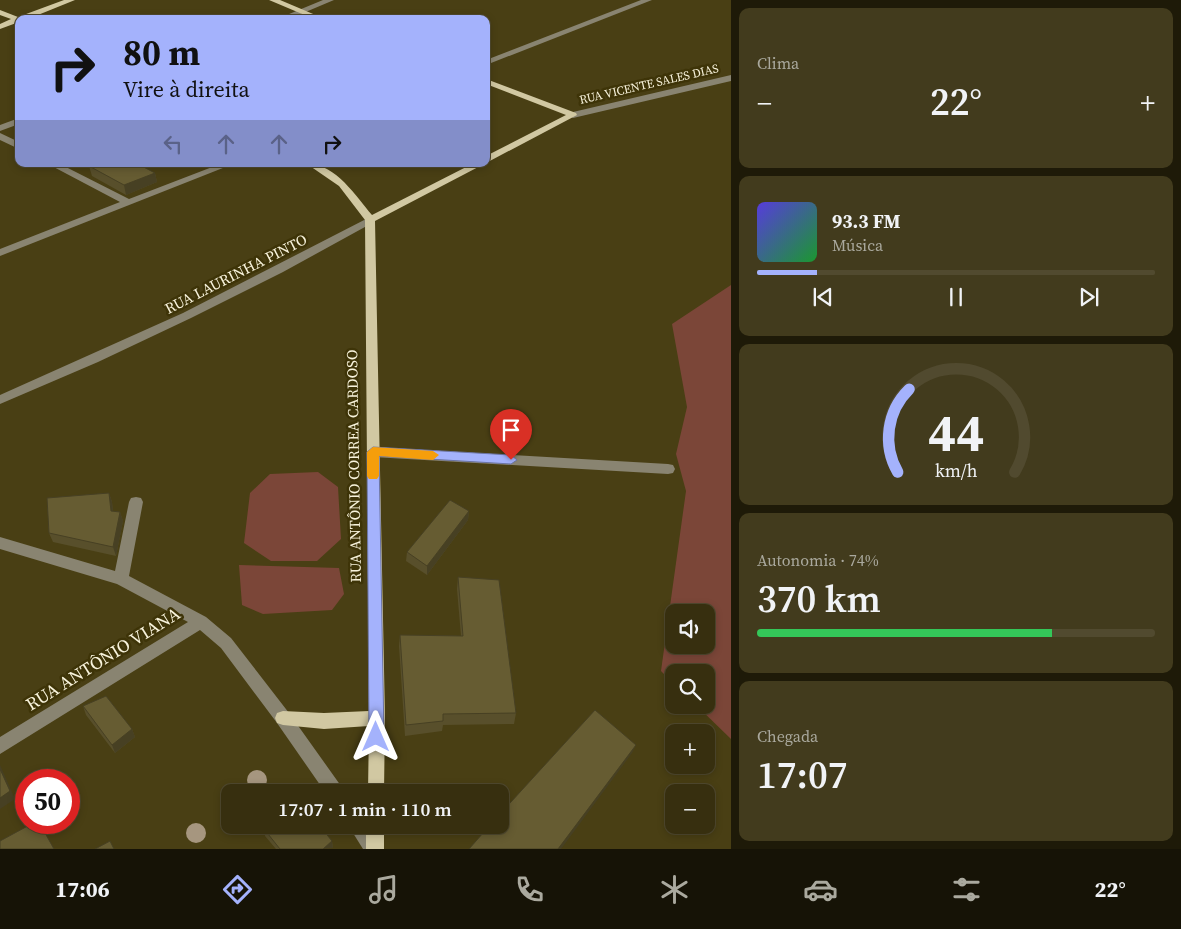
<!DOCTYPE html>
<html lang="pt">
<head>
<meta charset="utf-8">
<style>
  body { margin:0; font-family:"Source Serif 4",serif; background:#423b1d; color:#f1f3f6; height:100vh; display:flex; flex-direction:column; font-size:19px; white-space:nowrap }
  * { box-sizing:border-box; margin:0 }
  p { font-size:16px; color:#aaa99e }
  .icon { flex:none; width:28px; height:28px; fill:none; stroke:currentColor; stroke-width:2; stroke-linecap:round; stroke-linejoin:round }
  .map { position:relative; flex:1; overflow:hidden }
  .side { display:flex; flex-direction:column; gap:8px; padding:8px; background:#1e1a08; width:450px }
  .side>* { flex:none }
  .top-card { position:absolute; left:15px; top:15px; width:475px; height:152px; border-radius:10px; box-shadow:0 2px 8px #0003,0 0 0 1px #514a2f; background:#a4b2fc; color:#111; overflow:hidden }
  .fabs { position:absolute; left:665px; top:604px; display:grid; gap:10px }
  .fabs a { display:grid; place-items:center; width:50px; height:50px; border-radius:10px; background:#372f0f; box-shadow:0 2px 8px #0003,0 0 0 1px #514a2f; font-size:25px }
  .speed { position:absolute; left:15px; top:769px; display:flex; gap:10px; font-size:25px; font-weight:700; text-align:center }
  .speed>* { display:grid; place-content:center; width:65px; height:65px; border-radius:50%; background:#372f0f; box-shadow:0 2px 8px #0003,0 0 0 1px #514a2f; line-height:1 }
  .speed .limit { border:8px solid #d22; background:#fff; color:#111 }
  .pin { position:absolute; display:grid; place-items:center; width:42px; height:42px; color:#fff; margin:-51px -21px; border-radius:50% 50% 50% 0; rotate:-45deg; box-shadow:0 0 5px #0007 }
  .pin .icon { rotate:45deg }
  .me { position:absolute; width:55px; margin:-28px; rotate:0deg; stroke-linejoin:round; filter:drop-shadow(0 0 4px #0008) }
  .turn { display:flex; align-items:center; gap:18px; height:105px; padding:0 25px; font-size:22px }
  .turn .icon { width:65px; height:65px; stroke-width:2.5 }
  .turn b { display:block; font-size:35px; line-height:42px }
  .lanes { display:flex; align-items:center; height:48px; padding:0 25px; background:#0003; justify-content:center; gap:25px; direction:ltr }
  .lanes .off { opacity:.35 }
  .big { font-size:38px; font-weight:600; line-height:1.1 }
  .side .card { flex:1; display:flex; flex-direction:column; justify-content:center; gap:8px; min-width:0; padding:0 18px; border-radius:10px; background:#423b1d }
  .side .dial { align-items:center; gap:0 }
  .dial svg { height:130px; overflow:visible; fill:none; stroke:#514a2f; stroke-width:7; stroke-linecap:round; text-anchor:middle }
  .dial text { fill:#f1f3f6; stroke:none }
  .song { display:flex; align-items:center; gap:15px }
  .cover { width:60px; height:60px; border-radius:8px; background:linear-gradient(135deg,hsl(250 70% 55%),hsl(130 70% 35%)) }
  .played { height:5px; border-radius:2px; background:linear-gradient(90deg,#a4b2fc 15%,#514a2f 15%) }
  .keys { display:flex; justify-content:space-around; direction:ltr }
  .heat { display:flex; justify-content:space-between; align-items:center; font-size:28px; direction:ltr }
  .charge { height:8px; border-radius:4px; background:linear-gradient(90deg,#34c759 74%,#514a2f 0) }
  .trip { position:absolute; left:221px; top:784px; width:288px; height:50px; border-radius:10px; background:#372f0f; box-shadow:0 2px 8px #0003,0 0 0 1px #514a2f; font-weight:600; line-height:50px; text-align:center }
  .tabs { display:flex; height:80px; justify-content:space-around; align-items:center; background:#161306; color:#aaa99e }
  .tabs .icon { width:35px; height:35px }
  .tabs .on { color:#a4b2fc }
  .tabs b { font-size:22px; color:#f1f3f6 }
  main { display:flex; flex:1; min-height:0 }
  .map>svg:first-child { display:block }
  .green { fill:#7b4638; fill-rule:evenodd }
  .lines { fill:none; stroke-linecap:round; stroke-linejoin:round }
  .minor { fill:#898471; fill-rule:evenodd }
  .major { fill:#d1c8a2; fill-rule:evenodd }
  .tree { fill:#a6967f }
  .wall { fill:#584f2b }
  .shaded-wall { fill:#474023 }
  .building { fill:#665c32; stroke:#474023 }
  .route { fill:#a4b2fc; stroke:#6b74a4 }
  .slow { fill:#f59e0b }
  .labels { text-anchor:middle; stroke-width:5; stroke-linejoin:round; paint-order:stroke }
  .far-street-label { font-size:12px; fill:#f8f3dc; stroke:#3e3408 }
  .street-label { font-size:15px; fill:#f8f3dc; stroke:#3e3408 }
  .near-street-label { font-size:18px; fill:#f8f3dc; stroke:#3e3408 }
</style>
</head>
<body>
<main>
<div class="map">
<svg width="731" height="849" viewBox="0 0 731 849">
  <rect width="100%" height="100%" fill="#493f14"/>
  <!-- green -->
  <path class="green" d="M 731,285 L 731,739 L 696,705 L 706,705 L 706,672 L 674,672 L 674,684 L 661,671 L 686,491 L 676,454 L 687,407 L 672,324 ZM 674,612 L 706,612 L 706,645 L 674,645 Z
    M 318,472 L 338,487 L 341,539 L 317,561 L 271,561 L 244,543 L 250,493 L 270,474 Z
    M 239,565 L 339,568 L 344,594 L 332,610 L 263,614 L 242,605 Z"/>
  <g class="lines">
    <!-- minor -->
    <path class="minor" d="M 323,0 L 334,0 L 289,19 L 277,19 Z
      M 641,0 L 652,0 L 486,65 L 486,60 Z
      M 731,75 L 731,81 L 573,118 L 569,115 L 573,112 Z
      M 19,118 L 19,124 L 0,131 L 0,125 Z
      M 0,133 L 19,142 L 19,149 L 0,140 Z
      M 48,164 L 60,164 L 129,199 L 220,164 L 233,164 L 0,256 L 0,249 L 120,202 Z
      M 370,217 L 374,218 L 374,222 L 283,272 L 191,318 L 98,362 L 0,404 L 0,395 L 183,313 Z
      M 373,447 L 668,464 L 673,465 L 675,469 L 673,473 L 668,474 L 373,457 L 368,455 L 367,452 L 368,449 Z
      M 136,497 L 141,498 L 143,502 L 129,576 L 206,617 L 231,638 L 289,713 L 341,786 L 343,792 L 325,792 L 277,723 L 221,648 L 200,630 L 0,754 L 0,737 L 188,622 L 117,584 L 0,549 L 0,537 L 115,571 L 129,502 L 131,498 Z
      M 348,825 L 367,825 L 382,849 L 363,849 Z"/>
    <!-- major -->
    <path class="major" d="M 64,0 L 75,0 L 28,19 L 19,19 L 19,22 L 0,29 L 0,24 L 11,19 L 0,15 L 0,10 L 18,17 Z
      M 269,0 L 280,0 L 325,19 L 314,19 Z
      M 486,79 L 576,113 L 577,115 L 486,163 L 486,156 L 566,115 L 486,84 Z
      M 307,164 C 334,162 356,196 372,215 L 472,164 L 484,164 L 375,221 L 385,718 L 384,792 L 368,792 L 369,726 L 324,729 L 283,725 L 277,723 L 275,718 L 277,713 L 283,711 L 324,713 L 369,711 L 365,220 L 339,186 Z
      M 366,825 L 384,825 L 384,849 L 366,849 Z"/>
  </g>
  <!-- trees -->
  <g class="tree">
    <circle cx="257" cy="780" r="10"/>
    <circle cx="196" cy="833" r="10"/>
  </g>
  <!-- wall -->
  <path class="wall" d="M 89,166 L 155,173 L 157,182 L 126,195 L 92,176 Z
    M 109,493 L 112,502 L 113,511 L 120,512 L 123,521 L 116,556 L 53,542 L 49,533 Z
    M 469,511 L 468,520 L 427,575 L 406,561 L 407,552 Z
    M 458,577 L 516,713 L 514,724 L 443,725 L 442,731 L 405,736 L 399,646 L 400,635 L 461,636 L 457,589 Z
    M 83,706 L 132,729 L 135,737 L 115,753 L 86,715 Z
    M 264,829 L 332,841 L 333,848 L 276,849 L 265,836 Z"/>
  <!-- shaded-wall -->
  <path class="shaded-wall" d="M 155,173 L 157,182 L 126,195 L 124,185 Z
    M 109,493 L 112,502 L 114,520 L 111,511 Z
    M 469,511 L 468,520 L 427,575 L 427,566 Z
    M 120,512 L 123,521 L 116,556 L 113,547 Z
    M 132,729 L 135,737 L 115,753 L 112,745 Z
    M 636,745 L 632,753 L 561,849 L 558,849 Z
    M 0,765 L 15,799 L 0,809 Z
    M 332,841 L 333,848 L 323,849 Z"/>
  <!-- building -->
  <path class="building" d="M 94,164 L 138,164 L 155,173 L 124,185 L 89,166 Z
    M 109,493 L 111,511 L 120,512 L 113,547 L 49,533 L 47,498 Z
    M 450,500 L 469,511 L 427,566 L 407,552 Z
    M 458,577 L 499,580 L 516,713 L 443,714 L 443,721 L 406,725 L 400,635 L 463,636 Z
    M 106,696 L 132,729 L 112,745 L 83,706 Z
    M 595,710 L 636,745 L 558,849 L 469,849 L 490,825 L 500,825 L 500,814 Z
    M 0,769 L 10,791 L 0,798 Z
    M 35,822 L 39,822 L 54,849 L 0,849 L 0,841 Z
    M 268,825 L 319,825 L 332,841 L 323,849 L 280,849 L 264,829 Z
    M 110,841 L 114,849 L 95,849 Z"/>
  <!-- route -->
  <path class="route" d="M 373,447 L 511,455 L 517,460 L 511,464 L 379,456 L 384,737 L 382,742 L 376,744 L 371,742 L 369,737 L 367,452 Z"/>
  <!-- slow -->
  <path class="slow" d="M 373,447 L 433,451 L 439,455 L 433,460 L 379,456 L 379,476 L 377,479 L 369,479 L 367,476 L 367,452 Z"/>
  <g class="labels">
    <!-- far-street labels -->
    <g class="far-street-label">
      <text transform="translate(649 84) rotate(-13)" y="4">RUA VICENTE SALES DIAS</text>
    </g>
    <!-- street labels -->
    <g class="street-label">
      <text transform="translate(236 274) rotate(-27)" y="5">RUA LAURINHA PINTO</text>
      <text transform="translate(354 466) rotate(-91)" y="5">RUA ANTÔNIO CORREA CARDOSO</text>
    </g>
    <!-- near-street labels -->
    <g class="near-street-label">
      <text transform="translate(103 659) rotate(-32)" y="6">RUA ANTÔNIO VIANA</text>
    </g>
  </g>
</svg>
<div class="fabs">
<a><svg class="icon" aria-label="sound" viewBox="0 0 24 24"><path d="M4 9h4l5-4v14l-5-4H4zM17 9q2 3 0 6"/></svg></a>
<a><svg class="icon" aria-label="search" viewBox="0 0 24 24"><circle cx="10" cy="10" r="6"/><path d="M15 15l6 6"/></svg></a>
<a>+</a>
<a>−</a>
</div>
<div class="speed"><div class="limit">50</div></div>
<div class="pin" style="left:511px;top:460px;background:#d93025"><svg class="icon" aria-label="arrive" viewBox="0 0 24 24"><path d="M6 21V4h12l-3 4 3 4H6"/></svg></div>
<svg class="me" style="left:376px;top:737px" viewBox="-20 -20 40 40"><path d="M0-17L14 15 0 8-14 15z" fill="#a4b2fc" stroke="#fff" stroke-width="4"/></svg>
<div class="trip">17:07 · 1 min · 110 m</div>
<div class="top-card">
<div class="turn"><svg class="icon" aria-label="right" viewBox="0 0 24 24"><path d="M7 20v-9h11M14 6l5 5-5 5"/></svg><div><b>80 m</b>Vire à direita</div></div>
<div class="lanes"><svg class="icon off" aria-label="left" viewBox="0 0 24 24"><path d="M17 20v-9H6M10 6l-5 5 5 5"/></svg><svg class="icon off" aria-label="ahead" viewBox="0 0 24 24"><path d="M12 20V5M6 11l6-6 6 6"/></svg><svg class="icon off" aria-label="ahead" viewBox="0 0 24 24"><path d="M12 20V5M6 11l6-6 6 6"/></svg><svg class="icon" aria-label="right" viewBox="0 0 24 24"><path d="M7 20v-9h11M14 6l5 5-5 5"/></svg></div>
</div>
</div>
<section class="side">
<div class="card"><p>Clima</p>
<div class="heat"><a>−</a><b class="big">22°</b><a>+</a></div>
</div>
<div class="card">
<div class="song"><i class="cover"></i><div><b>93.3 FM</b><p>Música</p></div></div>
<div class="played"></div>
<div class="keys"><svg class="icon" aria-label="previous" viewBox="0 0 24 24"><path d="M18 5L8 12l10 7zM5 5v14"/></svg><svg class="icon" aria-label="pause" viewBox="0 0 24 24"><path d="M8 5v14M16 5v14"/></svg><svg class="icon" aria-label="next" viewBox="0 0 24 24"><path d="M6 5l10 7-10 7zM19 5v14"/></svg></div>
</div>
<div class="card dial"><svg viewBox="0 0 100 80">
<path d="M14 69A42 42 0 1 1 86 69"/>
<path d="M14 69A42 42 0 0 1 21 18" stroke="#a4b2fc"/>
<text x="50" y="56" font-size="32" font-weight="700">44</text>
<text x="50" y="72" font-size="11">km/h</text>
</svg></div>
<div class="card"><p>Autonomia · 74%</p><b class="big">370 km</b><div class="charge"></div></div>
<div class="card"><p>Chegada</p><b class="big">17:07</b></div>
</section>
</main>
<nav class="tabs">
<b>17:06</b>
<svg class="icon on" aria-label="directions" viewBox="0 0 24 24"><path d="M12 3l9 9-9 9-9-9zM9 14v-3h6M13 9l2 2-2 2"/></svg>
<svg class="icon" aria-label="music" viewBox="0 0 24 24"><path d="M9 18V5l10-2v13"/><circle cx="6" cy="18" r="3"/><circle cx="16" cy="16" r="3"/></svg>
<svg class="icon" aria-label="phone" viewBox="0 0 24 24"><path d="M5 4h4l2 5-3 2q2 4 5 5l2-3 5 2v4C11 20 4 13 5 4z"/></svg>
<svg class="icon" aria-label="climate" viewBox="0 0 24 24"><path d="M12 3v18M4 7l16 10M4 17L20 7"/></svg>
<svg class="icon" aria-label="car" viewBox="0 0 24 24"><path d="M5 17H2v-5l4-1 3-4h7l3 4 3 1v5h-3M9 17h6M6 11h13"/><circle cx="7" cy="17" r="2"/><circle cx="17" cy="17" r="2"/></svg>
<svg class="icon" aria-label="filters" viewBox="0 0 24 24"><path d="M4 7h16M4 17h16"/><circle cx="9" cy="7" r="2"/><circle cx="15" cy="17" r="2"/></svg>
<b>22°</b>
</nav>
</body>
</html>
